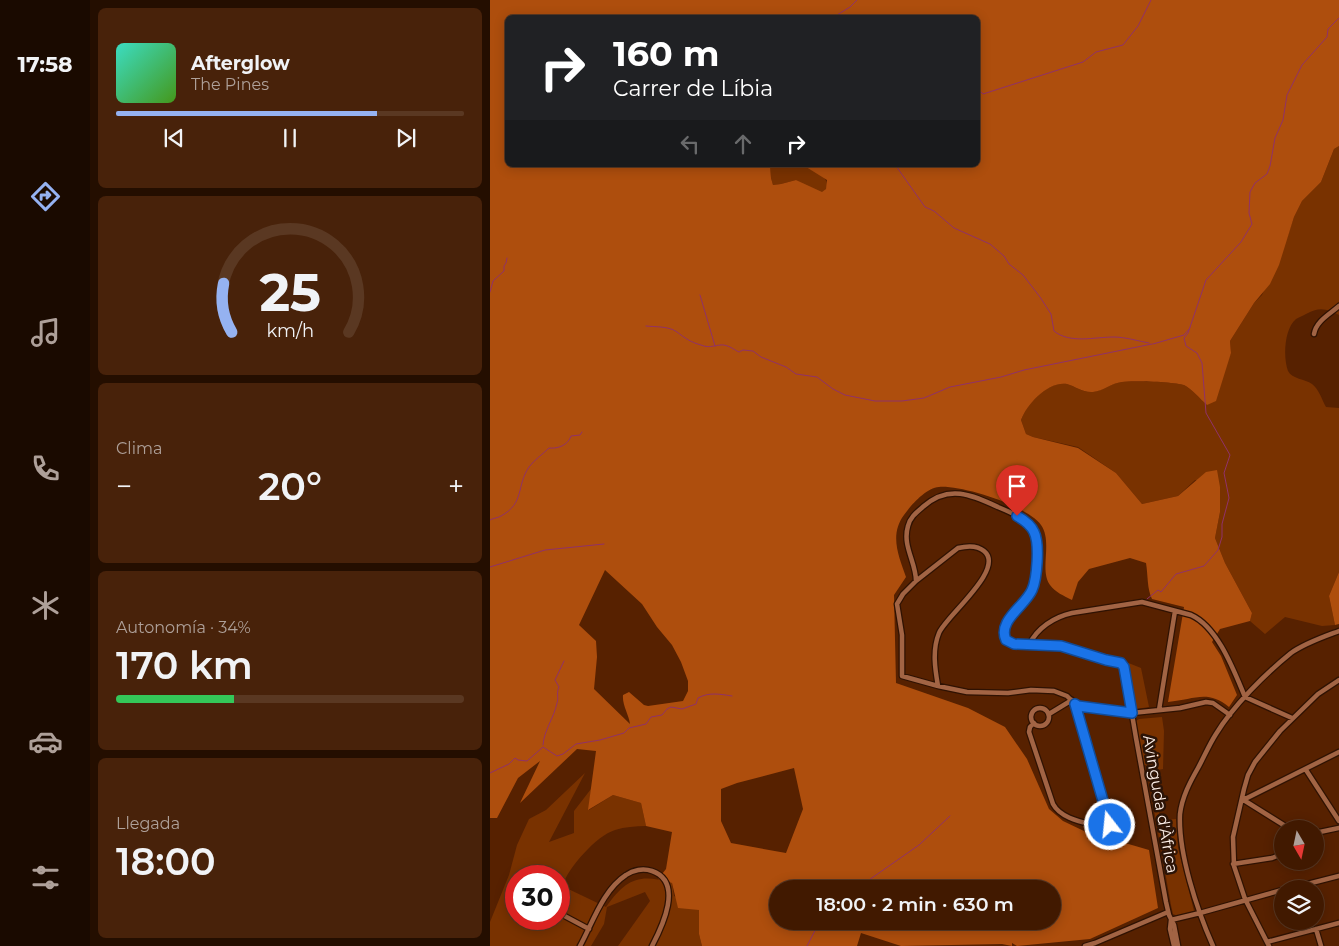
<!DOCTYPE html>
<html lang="es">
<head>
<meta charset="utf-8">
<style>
  body { margin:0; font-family:Montserrat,sans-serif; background:#48220a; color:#f1f3f6; height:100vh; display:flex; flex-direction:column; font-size:19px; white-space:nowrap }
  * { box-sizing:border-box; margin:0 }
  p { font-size:16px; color:#aea099 }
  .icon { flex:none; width:28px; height:28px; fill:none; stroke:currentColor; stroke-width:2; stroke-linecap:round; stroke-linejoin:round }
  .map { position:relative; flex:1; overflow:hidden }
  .panel { display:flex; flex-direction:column; gap:8px; padding:8px; background:#240e00; width:400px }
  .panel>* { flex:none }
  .guide { position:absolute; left:15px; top:15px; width:475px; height:152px; border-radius:8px; box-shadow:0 2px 12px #0003,0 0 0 1px #5a3822; background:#202124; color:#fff; overflow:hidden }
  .needle { width:32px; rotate:171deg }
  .tools { position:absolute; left:784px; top:820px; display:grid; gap:10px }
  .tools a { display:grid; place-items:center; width:50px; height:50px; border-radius:50%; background:#411900; box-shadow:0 2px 12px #0003,0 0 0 1px #5a3822; font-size:25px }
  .speed { position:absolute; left:15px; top:865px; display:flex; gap:10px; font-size:25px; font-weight:700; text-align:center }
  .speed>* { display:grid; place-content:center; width:65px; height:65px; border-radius:50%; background:#411900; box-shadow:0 2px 12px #0003,0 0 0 1px #5a3822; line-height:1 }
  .speed .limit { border:8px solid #d22; background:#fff; color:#111 }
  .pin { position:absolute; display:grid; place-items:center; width:42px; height:42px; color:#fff; margin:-51px -21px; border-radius:50% 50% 50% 0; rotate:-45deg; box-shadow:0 0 5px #0007 }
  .pin .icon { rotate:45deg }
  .me { position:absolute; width:55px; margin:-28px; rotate:344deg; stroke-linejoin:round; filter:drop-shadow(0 0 4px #0008) }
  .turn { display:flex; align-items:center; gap:18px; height:105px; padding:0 25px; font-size:22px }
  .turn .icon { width:65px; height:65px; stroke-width:2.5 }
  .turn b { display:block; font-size:35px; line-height:42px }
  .lanes { display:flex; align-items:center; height:48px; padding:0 25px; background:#0003; justify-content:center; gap:25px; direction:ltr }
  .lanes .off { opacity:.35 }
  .big { font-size:38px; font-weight:600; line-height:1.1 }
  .panel .card { flex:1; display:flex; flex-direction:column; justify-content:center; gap:8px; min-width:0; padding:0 18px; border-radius:8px; background:#48220a }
  .panel .dial { align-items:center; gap:0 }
  .dial svg { height:130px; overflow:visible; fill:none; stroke:#5a3822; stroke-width:7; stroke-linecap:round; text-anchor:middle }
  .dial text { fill:#f1f3f6; stroke:none }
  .song { display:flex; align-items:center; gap:15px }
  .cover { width:60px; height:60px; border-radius:8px; background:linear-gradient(135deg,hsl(170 70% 55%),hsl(100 70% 35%)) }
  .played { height:5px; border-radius:2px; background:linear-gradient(90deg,#95b2f1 75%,#5a3822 75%) }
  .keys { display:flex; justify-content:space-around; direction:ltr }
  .heat { display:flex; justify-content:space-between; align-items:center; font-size:28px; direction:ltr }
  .charge { height:8px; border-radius:4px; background:linear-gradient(90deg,#34c759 34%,#5a3822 0) }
  .trip { position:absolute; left:279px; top:880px; width:292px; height:50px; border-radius:25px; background:#411900; box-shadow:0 2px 12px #0003,0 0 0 1px #5a3822; font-weight:600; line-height:50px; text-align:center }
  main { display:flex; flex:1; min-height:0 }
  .tabs { display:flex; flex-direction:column; width:90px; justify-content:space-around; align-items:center; background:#1a0a00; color:#aea099 }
  .tabs .icon { width:35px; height:35px }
  .tabs .on { color:#95b2f1 }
  .tabs b { font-size:22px; color:#f1f3f6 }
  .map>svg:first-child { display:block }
  .green { fill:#793200; fill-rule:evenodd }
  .forest { fill:#ae4e0d; fill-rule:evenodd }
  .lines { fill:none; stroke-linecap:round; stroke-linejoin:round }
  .stream { stroke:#903169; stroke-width:1 }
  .street-casing { stroke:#2f1202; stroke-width:7 }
  .street { stroke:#a26444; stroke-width:4.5 }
  .route-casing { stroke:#114b97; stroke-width:12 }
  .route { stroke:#1a73e8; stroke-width:9 }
  .labels { text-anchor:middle; stroke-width:5; stroke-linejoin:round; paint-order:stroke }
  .street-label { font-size:16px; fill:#fef0e9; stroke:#2c1407 }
</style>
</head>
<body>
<main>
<nav class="tabs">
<b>17:58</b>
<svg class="icon on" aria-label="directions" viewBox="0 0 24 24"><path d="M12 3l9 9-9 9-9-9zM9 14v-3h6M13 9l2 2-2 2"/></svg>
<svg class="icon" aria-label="music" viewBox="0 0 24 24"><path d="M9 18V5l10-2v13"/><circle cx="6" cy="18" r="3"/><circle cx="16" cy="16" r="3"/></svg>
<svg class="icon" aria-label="phone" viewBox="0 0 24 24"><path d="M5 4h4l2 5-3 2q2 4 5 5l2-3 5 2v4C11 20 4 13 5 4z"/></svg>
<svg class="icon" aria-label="climate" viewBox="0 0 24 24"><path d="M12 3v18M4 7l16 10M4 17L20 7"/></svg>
<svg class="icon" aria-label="car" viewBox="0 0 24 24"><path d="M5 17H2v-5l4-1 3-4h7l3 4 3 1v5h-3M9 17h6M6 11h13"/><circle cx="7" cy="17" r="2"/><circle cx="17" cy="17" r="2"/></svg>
<svg class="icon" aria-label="filters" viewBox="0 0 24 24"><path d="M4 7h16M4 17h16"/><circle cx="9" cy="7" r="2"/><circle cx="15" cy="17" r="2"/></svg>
</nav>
<section class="panel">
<div class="card">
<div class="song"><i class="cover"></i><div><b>Afterglow</b><p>The Pines</p></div></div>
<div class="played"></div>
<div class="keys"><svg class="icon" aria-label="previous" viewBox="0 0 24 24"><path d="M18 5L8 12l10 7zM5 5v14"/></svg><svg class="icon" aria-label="pause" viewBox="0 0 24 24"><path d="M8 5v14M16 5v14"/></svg><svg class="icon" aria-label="next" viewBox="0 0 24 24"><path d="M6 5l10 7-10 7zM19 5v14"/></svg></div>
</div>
<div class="card dial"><svg viewBox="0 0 100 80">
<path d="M14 69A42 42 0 1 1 86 69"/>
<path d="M14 69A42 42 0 0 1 9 39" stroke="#95b2f1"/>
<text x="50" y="56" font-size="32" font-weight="700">25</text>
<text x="50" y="72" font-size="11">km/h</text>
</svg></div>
<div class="card"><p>Clima</p>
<div class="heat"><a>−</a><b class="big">20°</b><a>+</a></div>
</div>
<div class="card"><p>Autonomía · 34%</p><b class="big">170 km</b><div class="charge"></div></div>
<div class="card"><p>Llegada</p><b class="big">18:00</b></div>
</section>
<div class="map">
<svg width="849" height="946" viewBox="0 0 849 946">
  <rect width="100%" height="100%" fill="#572100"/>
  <!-- green -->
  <path class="green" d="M 849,146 L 849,315 C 837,308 828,307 816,314 C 813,316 809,317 806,319 C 794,329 793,358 798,371 C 802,379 815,379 822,384 C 829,389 832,400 836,407 L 849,408 L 849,572 L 839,596 L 845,625 L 832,626 L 795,617 L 775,634 L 760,621 L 762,613 L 735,563 L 725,538 L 730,512 L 730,487 L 705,480 L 688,496 L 652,504 L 626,473 L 588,447 L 543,437 L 536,434 L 531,420 C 537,404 557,381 577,384 C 585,386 593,393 602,392 C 612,391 622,383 632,382 C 641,380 686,382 694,385 C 702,389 710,399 717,405 L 741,353 L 740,341 L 764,303 L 772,295 L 797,238 L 804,217 L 812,201 L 831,182 L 844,149 Z
    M 280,165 C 290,165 304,163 313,165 C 324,168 345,180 334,192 L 328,192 L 306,180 L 291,184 L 283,185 L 281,178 Z
    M 636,662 L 651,668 L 659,707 L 646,709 L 644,706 Z
    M 672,717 L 674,731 L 673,769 L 662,771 L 670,820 L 686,819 L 688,848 L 704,911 L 688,916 L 683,914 L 681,905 L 656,765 L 653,765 L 646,721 L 649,719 Z
    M 95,773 L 59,842 L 84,833 L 84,811 L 101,789 L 99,810 L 123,795 L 151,803 L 156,826 C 145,826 135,827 125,830 C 106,836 79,867 72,886 L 116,907 C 136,879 149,873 182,883 L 184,896 L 209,909 L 209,934 L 212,946 L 128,946 L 160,901 L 155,892 L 117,907 L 114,924 L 101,946 L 0,946 L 0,922 L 19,875 L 27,845 L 39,819 L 56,810 ZM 26,876 L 69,876 L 69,919 L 26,919 Z"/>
  <!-- forest -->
  <path class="forest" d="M 0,0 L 849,0 L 849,146 L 844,149 L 831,182 L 812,201 L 804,217 L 789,265 L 780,284 L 764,303 L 740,341 L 741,353 L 726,401 L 717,405 C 710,399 702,389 694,385 C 686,382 641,380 632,382 C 622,383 613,391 603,392 C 593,393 585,386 577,384 C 558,381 537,404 531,420 L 536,434 L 543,437 L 588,448 L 626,473 L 652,504 L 688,496 L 716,472 L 727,470 L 730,487 L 730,512 L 725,538 L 735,563 L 762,613 L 760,621 L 730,629 L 722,642 L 731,656 L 747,695 L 739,707 C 717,689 704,700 678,702 L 694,607 L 662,599 C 657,589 658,575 656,563 L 640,558 L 599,569 L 588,582 L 582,600 C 574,596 565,592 560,585 C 549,570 563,542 551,525 C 538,506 472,485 449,487 C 436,488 421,505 414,515 C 399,535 409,557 416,577 L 404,595 L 406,683 L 478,708 L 515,727 L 537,759 L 559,809 L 573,821 L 594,831 L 659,850 L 668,908 L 600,939 L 527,946 L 522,943 L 522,946 L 512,944 L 411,946 L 371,933 L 367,946 L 212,946 L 209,934 L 209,910 L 188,908 L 182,883 L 168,879 L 176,869 L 182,832 L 156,826 L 151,803 L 123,795 L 98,810 L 106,751 L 87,749 L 30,803 L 50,761 L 28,778 L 7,818 L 0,818 ZM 18,18 L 488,18 L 488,165 L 313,165 L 337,180 L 336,189 L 332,192 L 306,180 L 291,184 L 283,185 L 281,178 L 280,165 L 18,165 ZM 115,570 L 152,604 L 167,627 L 182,645 L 191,662 L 198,681 L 198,691 L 193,701 L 158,706 L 154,705 L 139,692 L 133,695 C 132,705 139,715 140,724 L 104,689 L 107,657 L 106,641 L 89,625 ZM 304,768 L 313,809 L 296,853 L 241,843 L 231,821 L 231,789 L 247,783 ZM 288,889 L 562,889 L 562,921 L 288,921 Z
    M 849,572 L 849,624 L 845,625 L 839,596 Z"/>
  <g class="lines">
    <!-- stream -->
    <path class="stream" d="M 342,18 L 360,7 L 367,0
      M 488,89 L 493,94 L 593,62 L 606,52 L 633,45 L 648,26 L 661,0
      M 406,166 L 435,207 L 444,211 L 464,228 L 500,244 L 514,256 L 519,264 L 533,275 L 550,297 L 561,314 L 564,331 C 580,344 604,337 624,337 C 635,337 648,341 659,343
      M 0,292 L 3,281 L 14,271 L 14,266 L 16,263 L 17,258
      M 210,295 L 225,346
      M 156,326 C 165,327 179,326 187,332 C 195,338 200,342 211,345 C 218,348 223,346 230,345 C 237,344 243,349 249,352 L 253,350 L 263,351 L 271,357 L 296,367 L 306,374 L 327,377 L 343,389 L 355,395 L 385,401 L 412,401 L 434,398 L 460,387 L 511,377 L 534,370 L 662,344
      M 663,344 L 694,335 L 700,328
      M 0,520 C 3,518 8,518 11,516 C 35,503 26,486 39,467 C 44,460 53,454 59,448 C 68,449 78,445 81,436 L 90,435 L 92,432
      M 0,567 L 55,550 L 114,544
      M 657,599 L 668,590 L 671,592 L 686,574 L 714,566 L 728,550 L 732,537 L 732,524 L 739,498 L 734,473 L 740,455 L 716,413 L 712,363 L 707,353 L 696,346 L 694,338 L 698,333 L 716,280 L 751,242 L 762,224 L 759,213 L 760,192 L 765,183 L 777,174 L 780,166 L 785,138 L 793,120 L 797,95 L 812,65 L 837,37 L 838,29 L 849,18
      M 53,745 C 54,730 64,718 67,703 C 69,697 66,693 69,687 L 65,680 L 74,661
      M 0,773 L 19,764 L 25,758 L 28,760 L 37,761 L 53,747 L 67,756 L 73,754 L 86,744 L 110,740 L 134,733 L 139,728 L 156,724 L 161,717 L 172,715 L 177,709 L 181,707 L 192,709 L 206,704 L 208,698 C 219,692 229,694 242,696
      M 366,889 L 429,845 L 460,816
      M 317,946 L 330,921"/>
    <defs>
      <path id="street" d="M 824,334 C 826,321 840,314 849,306
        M 426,581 L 468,548 C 476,546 487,545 494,551 C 516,569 456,616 449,633 C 442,650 445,669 448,686
        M 539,645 C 547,628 564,617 582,613 L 652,602 L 701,615 C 728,627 744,671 755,697 L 802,718
        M541 717a9 9 0 1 1 18 0a9 9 0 1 1-18 0Z
        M 669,710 L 685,611
        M 559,714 L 582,700
        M 544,723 L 540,727 L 539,732 L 563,804 C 572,821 600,823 617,829 L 620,825 L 585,704
        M 816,770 L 849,821
        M 752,799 L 757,798 L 849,752
        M 752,799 L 800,829
        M 825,833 L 849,828
        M 743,864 L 782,858 L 792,854
        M 798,889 L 849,876
        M 69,913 L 99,929
        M 681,920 L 710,913 L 792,890
        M 681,920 L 680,929 L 684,946
        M 826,929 L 831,946
        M 777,942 L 849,923
        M 90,946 C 103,922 113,890 136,875 C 143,870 153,868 162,871 C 194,882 172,927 162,946
        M 595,946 L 605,943 L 678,912
        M 688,946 L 684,925 L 679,915 L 676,902 L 646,738 C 642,714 638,690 634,667 L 633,664 L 571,646 L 524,644 L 516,640 C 507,622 533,606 541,592 C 547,580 551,541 543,529 C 535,518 520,512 508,507 C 482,495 459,484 434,506 C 427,512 420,517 418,526 C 412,546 426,562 426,581 L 413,594 L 407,604 L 412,635 L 412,676 L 448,686 L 477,692 L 518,693 L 541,690 L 564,691 L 577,696 L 587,706 L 642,713 L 690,708 L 716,702 L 723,703 L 740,715
        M 723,946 C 707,910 688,853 690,814 C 692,797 700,782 708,768 C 714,757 719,745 726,734 C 743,706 775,674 801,653 C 815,643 833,637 849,631
        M 779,946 L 755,899 L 744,866 L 743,837 L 754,789 L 758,775 L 765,762 L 790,731 L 828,694 L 849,680"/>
    </defs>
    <!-- street casing -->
    <use href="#street" class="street-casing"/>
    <!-- street -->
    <use href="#street" class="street"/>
  </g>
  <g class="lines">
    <defs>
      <path id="route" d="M 527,516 C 534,520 541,525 544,532 C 550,544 547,579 542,590 C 535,606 507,621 516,640 L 524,644 L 571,646 L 616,660 L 631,663 L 634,667 L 642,713 L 588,706 L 585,704 L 620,825"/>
    </defs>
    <!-- route casing -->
    <use href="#route" class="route-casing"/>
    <!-- route -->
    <use href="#route" class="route"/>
  </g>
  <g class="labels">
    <!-- street labels -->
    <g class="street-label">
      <text transform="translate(671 804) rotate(80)" y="6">Avinguda d'Àfrica</text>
    </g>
  </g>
</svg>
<div class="tools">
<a><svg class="needle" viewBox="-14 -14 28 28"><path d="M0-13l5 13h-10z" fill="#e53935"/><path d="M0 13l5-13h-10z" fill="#aea099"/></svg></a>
<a><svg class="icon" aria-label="layers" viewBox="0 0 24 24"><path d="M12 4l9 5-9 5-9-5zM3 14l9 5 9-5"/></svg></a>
</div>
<div class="speed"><div class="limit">30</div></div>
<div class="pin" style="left:527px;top:516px;background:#d93025"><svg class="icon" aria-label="arrive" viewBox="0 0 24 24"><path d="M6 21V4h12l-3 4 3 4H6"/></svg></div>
<svg class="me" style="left:620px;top:825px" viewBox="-20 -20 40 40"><circle r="17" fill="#1a73e8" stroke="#fff" stroke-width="3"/><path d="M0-11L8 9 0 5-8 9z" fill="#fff"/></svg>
<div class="trip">18:00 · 2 min · 630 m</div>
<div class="guide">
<div class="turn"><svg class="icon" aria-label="right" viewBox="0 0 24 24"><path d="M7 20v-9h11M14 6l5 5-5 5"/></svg><div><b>160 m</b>Carrer de Líbia</div></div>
<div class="lanes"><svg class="icon off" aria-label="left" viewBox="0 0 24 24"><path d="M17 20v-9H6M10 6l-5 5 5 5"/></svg><svg class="icon off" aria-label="ahead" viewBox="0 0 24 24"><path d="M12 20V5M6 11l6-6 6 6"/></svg><svg class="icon" aria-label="right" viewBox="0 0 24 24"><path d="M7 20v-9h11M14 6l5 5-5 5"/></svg></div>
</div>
</div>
</main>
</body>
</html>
